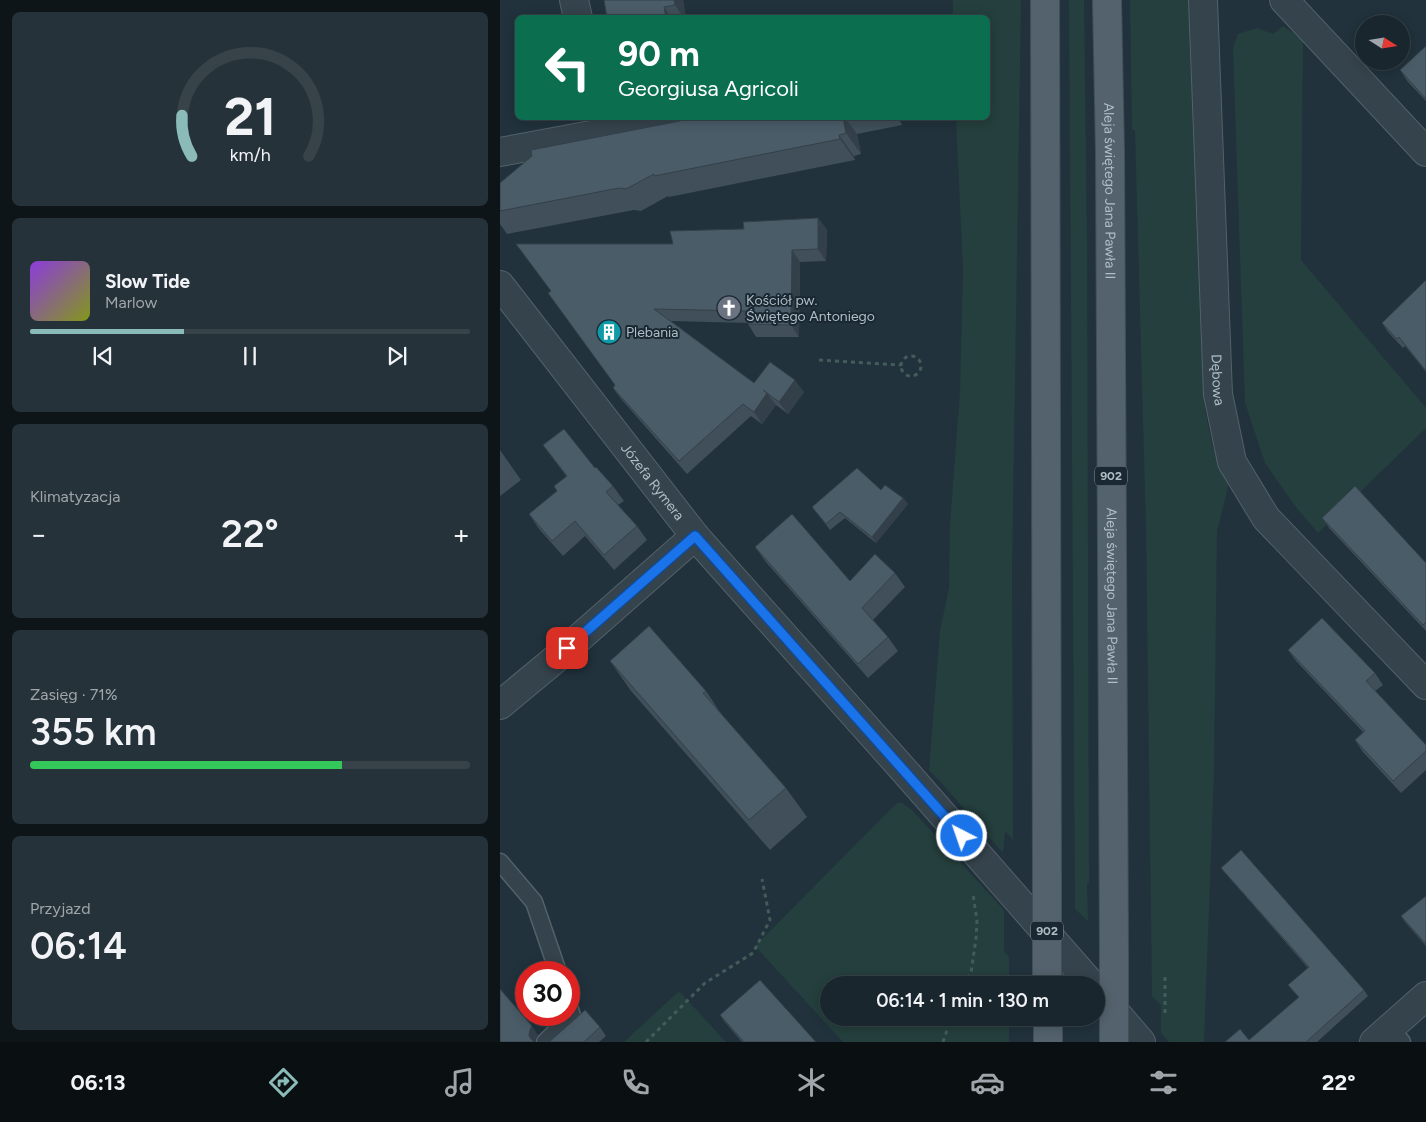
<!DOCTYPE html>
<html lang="pl">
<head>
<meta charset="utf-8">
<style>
  body { margin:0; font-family:Figtree,sans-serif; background:#263239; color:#f1f3f6; height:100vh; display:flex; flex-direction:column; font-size:19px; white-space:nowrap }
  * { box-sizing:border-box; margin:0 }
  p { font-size:16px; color:#9fa5aa }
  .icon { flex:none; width:28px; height:28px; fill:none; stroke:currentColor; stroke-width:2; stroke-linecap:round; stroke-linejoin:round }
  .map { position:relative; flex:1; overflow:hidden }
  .details { display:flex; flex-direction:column; gap:12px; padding:12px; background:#0e1519; width:500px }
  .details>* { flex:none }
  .banner { position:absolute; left:15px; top:15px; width:475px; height:105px; border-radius:8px; box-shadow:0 2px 12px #0003,0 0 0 1px #374349; background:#0b6e4f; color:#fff; overflow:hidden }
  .needle { width:32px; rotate:102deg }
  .fabs { position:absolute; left:855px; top:15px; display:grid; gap:10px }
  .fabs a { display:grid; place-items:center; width:55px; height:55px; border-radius:50%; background:#19262d; box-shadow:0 2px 12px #0003,0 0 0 1px #374349; font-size:25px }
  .speed { position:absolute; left:15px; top:961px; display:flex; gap:10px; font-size:25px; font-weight:700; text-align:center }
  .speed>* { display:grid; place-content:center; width:65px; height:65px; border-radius:50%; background:#19262d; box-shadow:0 2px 12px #0003,0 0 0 1px #374349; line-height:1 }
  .speed .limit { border:8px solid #d22; background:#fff; color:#111 }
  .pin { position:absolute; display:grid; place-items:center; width:42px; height:42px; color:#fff; margin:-21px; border-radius:10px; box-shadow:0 2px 8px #0006 }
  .me { position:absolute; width:55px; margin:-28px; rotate:319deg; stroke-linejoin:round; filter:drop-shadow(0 0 4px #0008) }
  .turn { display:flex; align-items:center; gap:18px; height:105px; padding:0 20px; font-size:22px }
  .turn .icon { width:65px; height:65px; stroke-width:2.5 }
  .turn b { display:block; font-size:35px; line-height:42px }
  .big { font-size:38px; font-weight:600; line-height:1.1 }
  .details .widget { flex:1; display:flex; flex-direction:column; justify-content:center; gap:8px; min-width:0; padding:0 18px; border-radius:8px; background:#263239 }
  .details .dial { align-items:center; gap:0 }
  .dial svg { height:130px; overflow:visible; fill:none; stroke:#374349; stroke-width:7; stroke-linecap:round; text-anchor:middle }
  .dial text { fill:#f1f3f6; stroke:none }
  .song { display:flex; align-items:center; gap:15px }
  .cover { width:60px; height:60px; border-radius:8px; background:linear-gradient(135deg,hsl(270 70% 55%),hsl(70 70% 35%)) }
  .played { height:5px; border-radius:2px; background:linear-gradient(90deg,#8bbbb9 35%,#374349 35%) }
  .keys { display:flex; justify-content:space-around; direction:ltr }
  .heat { display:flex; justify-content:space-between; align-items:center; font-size:28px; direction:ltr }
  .charge { height:8px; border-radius:4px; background:linear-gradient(90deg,#34c759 71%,#374349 0) }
  .trip { position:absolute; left:320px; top:976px; width:285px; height:50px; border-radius:25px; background:#19262d; box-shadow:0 2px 12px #0003,0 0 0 1px #374349; font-weight:600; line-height:50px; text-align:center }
  .dock { display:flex; height:80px; justify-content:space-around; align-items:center; background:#0a0f12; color:#9fa5aa }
  .dock .icon { width:35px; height:35px }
  .dock .current { color:#8bbbb9 }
  .dock b { font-size:22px; color:#f1f3f6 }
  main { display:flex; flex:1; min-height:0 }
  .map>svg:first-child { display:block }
  .green { fill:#243f3d }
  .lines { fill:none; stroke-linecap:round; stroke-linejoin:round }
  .lane-casing { stroke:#53616a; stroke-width:19 }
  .street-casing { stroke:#53616a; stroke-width:30 }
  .primary-casing { stroke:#414f58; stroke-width:30 }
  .path { stroke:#435c5a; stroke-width:3; stroke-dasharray:4 4; stroke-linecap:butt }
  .lane { stroke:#35434c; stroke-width:16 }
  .street { stroke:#35434c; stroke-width:28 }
  .primary { stroke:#53626d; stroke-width:28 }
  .primary-bridge-casing { stroke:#414f58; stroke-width:30; stroke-linecap:butt }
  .primary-bridge { stroke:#53626d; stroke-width:28 }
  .wall { fill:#404f59 }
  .shaded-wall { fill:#344049 }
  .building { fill:#4a5c68; stroke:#344049 }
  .route-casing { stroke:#114b97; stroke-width:12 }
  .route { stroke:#1a73e8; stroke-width:9 }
  .labels { text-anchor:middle; stroke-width:4; stroke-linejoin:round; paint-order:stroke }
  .shield { fill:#1a2831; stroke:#83919b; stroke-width:1 }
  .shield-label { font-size:12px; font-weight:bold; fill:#b0bec8 }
  .street-label { font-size:14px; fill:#b0bec8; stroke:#1a2831 }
  .poi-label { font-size:14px; fill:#b0bec8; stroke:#1a2831; text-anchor:start }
</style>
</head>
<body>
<main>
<section class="details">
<div class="widget dial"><svg viewBox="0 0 100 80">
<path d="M14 69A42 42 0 1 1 86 69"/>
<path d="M14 69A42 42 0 0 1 8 44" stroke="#8bbbb9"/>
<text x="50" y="56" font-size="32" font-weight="700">21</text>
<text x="50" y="72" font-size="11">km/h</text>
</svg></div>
<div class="widget">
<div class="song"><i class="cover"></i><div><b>Slow Tide</b><p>Marlow</p></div></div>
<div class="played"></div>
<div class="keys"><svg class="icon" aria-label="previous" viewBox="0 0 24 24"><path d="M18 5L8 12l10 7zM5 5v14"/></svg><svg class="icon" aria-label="pause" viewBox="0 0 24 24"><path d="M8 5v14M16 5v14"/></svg><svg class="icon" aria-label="next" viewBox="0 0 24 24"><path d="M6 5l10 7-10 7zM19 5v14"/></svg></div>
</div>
<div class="widget"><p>Klimatyzacja</p>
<div class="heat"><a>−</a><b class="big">22°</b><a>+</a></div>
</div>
<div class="widget"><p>Zasięg · 71%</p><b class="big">355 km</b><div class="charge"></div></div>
<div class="widget"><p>Przyjazd</p><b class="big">06:14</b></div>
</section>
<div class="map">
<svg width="926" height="1042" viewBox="0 0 926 1042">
  <rect width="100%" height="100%" fill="#21323c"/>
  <!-- green -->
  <path class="green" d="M 453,0 L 521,0 L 512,573 L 513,840 L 505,831 L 503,853 L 437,778 L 429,770 L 440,631 L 449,588 L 450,524 L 460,393 L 463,269 L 456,118 L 488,118 L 488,18 L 453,17 Z
    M 569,0 L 584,0 L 587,244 L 589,884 L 587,884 L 588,921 L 575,909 Z
    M 630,0 L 693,0 L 705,410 L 713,448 L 729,483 L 717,531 L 714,772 L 704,1042 L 669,1042 L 661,1033 L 661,1005 L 652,996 L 646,528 L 635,130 L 632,130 Z
    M 783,26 L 803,39 L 801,260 L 926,408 L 926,428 L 818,533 L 795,506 L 765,463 L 745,403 L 733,48 L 738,34 L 757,28 L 773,34 Z
    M 397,803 L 402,803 L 412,810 L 504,910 L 504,951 L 509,957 L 509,985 L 329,985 L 329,1018 L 509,1018 L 509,1042 L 343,1042 L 255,946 Z
    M 179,991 L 226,1042 L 124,1042 Z"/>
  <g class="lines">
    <defs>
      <path id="lane" d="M 0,862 L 34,902 L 58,972
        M 889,1028 L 902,1042
        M 45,1042 L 72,1016 L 69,1006"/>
      <g id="street">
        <path d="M 74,0 L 78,18"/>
        <path id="s1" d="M 703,0 L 718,394 L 732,462 L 766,518 L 926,685"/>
        <path d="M 784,0 L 926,152"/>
        <path d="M 0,152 L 183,118"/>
        <path id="s2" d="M 0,285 L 195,536 L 409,776 L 592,985"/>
        <path d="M 0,705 L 53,661 L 195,536"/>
        <path d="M 604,999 L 641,1042"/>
        <path d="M 874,1042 L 926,996"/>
      </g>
      <g id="primary">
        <path d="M 545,0 L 547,878"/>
        <path id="s3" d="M 607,0 L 610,152 L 614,952"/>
        <path d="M 548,1018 L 548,1042"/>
      </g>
    </defs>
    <!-- lane casing -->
    <use href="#lane" class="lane-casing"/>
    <!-- street casing -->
    <use href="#street" class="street-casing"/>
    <!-- primary casing -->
    <use href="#primary" class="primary-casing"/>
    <!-- path -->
    <path class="path" d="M401 366a10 10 0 1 1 20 0a10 10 0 1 1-20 0Z
      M 319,360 L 401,365
      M 665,977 L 665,1015
      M 463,985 L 471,973 L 476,938 L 477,921 L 473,894
      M 146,1042 L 205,983 L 253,953 L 270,920 L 262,879
      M 443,1042 L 451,1018"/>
    <!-- lane -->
    <use href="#lane" class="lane"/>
    <!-- street -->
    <use href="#street" class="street"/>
    <!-- primary -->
    <use href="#primary" class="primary"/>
    <defs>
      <path id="primary-bridge" d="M 547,878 L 547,985
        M 614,952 L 614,1042"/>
    </defs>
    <!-- primary-bridge casing -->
    <use href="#primary-bridge" class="primary-bridge-casing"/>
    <!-- primary-bridge -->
    <use href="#primary-bridge" class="primary-bridge"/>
  </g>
  <!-- wall -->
  <path class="wall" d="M 183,0 L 186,18 L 107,18 Z
    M 926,46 L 926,101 L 908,82 L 900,70 Z
    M 195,118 L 400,118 L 402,125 L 357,134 L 361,154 L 354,156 L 355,160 L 169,197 L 168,196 L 141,211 L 134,210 L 7,234 L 0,224 L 0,183 Z
    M 318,218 L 327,230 L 326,261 L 300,262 L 299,337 L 256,337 L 248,324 L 248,323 L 171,321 L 254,383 L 304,392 L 288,414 L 276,405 L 262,424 L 251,416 L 187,474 L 122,400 L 113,388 L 115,385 L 51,291 L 16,244 L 173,244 L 244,229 Z
    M 926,280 L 926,372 L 905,346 L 903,348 L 888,332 L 882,323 Z
    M 43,445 L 95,468 L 113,486 L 124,501 L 118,505 L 137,526 L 147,540 L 114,570 L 85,536 L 63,556 L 39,529 L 29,514 L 57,491 L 66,476 Z
    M 0,450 L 21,480 L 0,496 Z
    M 381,490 L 403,498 L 408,504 L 376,543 L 345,518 L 330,530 L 312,507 Z
    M 822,518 L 926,563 L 926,631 L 830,529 Z
    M 255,547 L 350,581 L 395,573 L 405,587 L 373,620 L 388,637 L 398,651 L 368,678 L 265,561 Z
    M 788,650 L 875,673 L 883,685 L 875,691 L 926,745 L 926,770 L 901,793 L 863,752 L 855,740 L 863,732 L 796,661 Z
    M 110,661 L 206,691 L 222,715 L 286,788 L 307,817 L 270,850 L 131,691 Z
    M 721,868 L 864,990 L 868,996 L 817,1042 L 725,1042 L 749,1040 L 799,998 L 788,985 L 808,968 L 726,874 Z
    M 926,896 L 926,946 L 905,922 L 901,916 Z
    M 220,1015 L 316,1042 L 242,1042 L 224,1021 Z
    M 100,1027 L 106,1036 L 99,1042 L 49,1042 Z"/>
  <!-- shaded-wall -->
  <path class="shaded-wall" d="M 174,0 L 183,0 L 186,18 L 184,18 L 175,5 Z
    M 164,7 L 171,18 L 166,18 Z
    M 343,118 L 345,118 L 357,134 L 361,154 L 346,133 Z
    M 397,118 L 400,118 L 402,125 Z
    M 339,135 L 354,156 L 355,160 L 340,139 Z
    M 318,218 L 327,230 L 326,261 L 318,249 Z
    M 292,250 L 300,262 L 299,337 L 291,325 Z
    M 295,380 L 304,392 L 288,414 L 279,402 Z
    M 267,393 L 276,405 L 262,424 L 254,412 Z
    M 403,498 L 408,504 L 376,543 L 372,537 Z
    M 32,1026 L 38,1035 L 36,1039 L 35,1042 L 33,1042 L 29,1036 L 30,1030 Z"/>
  <!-- building -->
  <path class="building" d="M 104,0 L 174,0 L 175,5 L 164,7 L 166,18 L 107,18 Z
    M 926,46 L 926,99 L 900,70 Z
    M 195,118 L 343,118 L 346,133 L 339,135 L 340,139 L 154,176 L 154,174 L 126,189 L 119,188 L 0,211 L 0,183 L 32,156 L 31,150 Z
    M 318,218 L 318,249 L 292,250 L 291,325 L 248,324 L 248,311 L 154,309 L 254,383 L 270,362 L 295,380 L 279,402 L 263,390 L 267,393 L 254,412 L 243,404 L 179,461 L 113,388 L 115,385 L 48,293 L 51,291 L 16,244 L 173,244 L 170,231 L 244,229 L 243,222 Z
    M 926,280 L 926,371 L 899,337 L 897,339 L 882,323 Z
    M 64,429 L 95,468 L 96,467 L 113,486 L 106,492 L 137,526 L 104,555 L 75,521 L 52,541 L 29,514 L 57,491 L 54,486 L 67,476 L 43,445 Z
    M 357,468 L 381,490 L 385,485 L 403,498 L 372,537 L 340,512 L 326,524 L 312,507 Z
    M 855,486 L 926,563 L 926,622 L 923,625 L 822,518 Z
    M 292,514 L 350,581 L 375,554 L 395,573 L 362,608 L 388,637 L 358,664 L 255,547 Z
    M 822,618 L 875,673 L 866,681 L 926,745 L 926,751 L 893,781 L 855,740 L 865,731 L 788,650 Z
    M 149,626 L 206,691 L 203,693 L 286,788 L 249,820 L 110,661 Z
    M 741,850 L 864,990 L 806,1042 L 725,1042 L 740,1029 L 749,1040 L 799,997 L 788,985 L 809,967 L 721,868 Z
    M 926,896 L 926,944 L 901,916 Z
    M 260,980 L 316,1042 L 244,1042 L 220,1015 Z
    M 0,989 L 32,1026 L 30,1030 L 29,1036 L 32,1040 L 34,1042 L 0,1042 Z
    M 85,1010 L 100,1027 L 84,1042 L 49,1042 Z"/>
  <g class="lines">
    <defs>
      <path id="route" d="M 67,648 L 195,536 L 462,836"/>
    </defs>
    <!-- route casing -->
    <use href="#route" class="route-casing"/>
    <!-- route -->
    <use href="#route" class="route"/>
  </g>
  <!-- icons -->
  <defs>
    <symbol id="church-disc" viewBox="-11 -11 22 22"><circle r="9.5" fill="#6b7280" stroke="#1a2831"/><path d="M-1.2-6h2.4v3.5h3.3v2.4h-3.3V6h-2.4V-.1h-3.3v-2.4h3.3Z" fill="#fff"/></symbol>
    <symbol id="building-disc" viewBox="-11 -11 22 22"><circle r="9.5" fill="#0f9aa8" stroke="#1a2831"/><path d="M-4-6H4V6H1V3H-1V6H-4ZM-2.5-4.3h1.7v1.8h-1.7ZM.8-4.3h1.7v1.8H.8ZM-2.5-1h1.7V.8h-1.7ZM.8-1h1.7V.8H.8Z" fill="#fff"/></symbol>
  </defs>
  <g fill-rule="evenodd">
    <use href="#church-disc" x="215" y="294" width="28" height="28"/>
    <use href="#building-disc" x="95" y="318" width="28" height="28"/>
  </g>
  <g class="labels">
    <!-- shield labels -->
    <g class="shield">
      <rect x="595" y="466.5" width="32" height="19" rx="4"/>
      <rect x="531" y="921.5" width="32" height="19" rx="4"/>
    </g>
    <g class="shield-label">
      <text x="611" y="480">902</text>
      <text x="547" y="935">902</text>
    </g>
    <!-- street labels -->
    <g class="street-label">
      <text dy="5" stroke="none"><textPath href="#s3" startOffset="191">Aleja świętego Jana Pawła II</textPath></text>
      <text dy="5" stroke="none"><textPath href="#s1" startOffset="380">Dębowa</textPath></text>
      <text dy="5" stroke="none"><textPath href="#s2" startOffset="249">Józefa Rymera</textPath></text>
      <text dy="5" stroke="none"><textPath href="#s3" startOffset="596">Aleja świętego Jana Pawła II</textPath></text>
    </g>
    <!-- poi labels -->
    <g class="poi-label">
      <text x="246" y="305">Kościół pw.<tspan x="246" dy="16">Świętego Antoniego</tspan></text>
      <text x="126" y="337">Plebania</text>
    </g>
  </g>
</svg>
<div class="fabs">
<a><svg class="needle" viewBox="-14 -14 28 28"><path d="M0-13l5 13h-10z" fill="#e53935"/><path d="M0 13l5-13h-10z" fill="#9fa5aa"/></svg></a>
</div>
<div class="speed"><div class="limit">30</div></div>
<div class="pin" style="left:67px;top:648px;background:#d93025"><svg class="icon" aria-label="arrive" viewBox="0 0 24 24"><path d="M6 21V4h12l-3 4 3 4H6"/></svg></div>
<svg class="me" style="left:462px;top:836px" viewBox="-20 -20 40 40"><circle r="17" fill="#1a73e8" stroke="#fff" stroke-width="3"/><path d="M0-11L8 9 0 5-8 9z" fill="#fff"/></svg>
<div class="trip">06:14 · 1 min · 130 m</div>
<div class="banner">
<div class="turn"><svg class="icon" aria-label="left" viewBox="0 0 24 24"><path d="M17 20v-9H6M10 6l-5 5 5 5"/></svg><div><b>90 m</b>Georgiusa Agricoli</div></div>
</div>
</div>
</main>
<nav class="dock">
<b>06:13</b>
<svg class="icon current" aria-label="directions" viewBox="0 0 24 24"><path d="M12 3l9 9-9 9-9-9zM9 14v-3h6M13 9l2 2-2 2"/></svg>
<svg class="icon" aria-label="music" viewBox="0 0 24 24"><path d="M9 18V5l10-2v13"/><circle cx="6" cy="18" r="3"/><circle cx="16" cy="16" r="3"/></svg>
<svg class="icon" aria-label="phone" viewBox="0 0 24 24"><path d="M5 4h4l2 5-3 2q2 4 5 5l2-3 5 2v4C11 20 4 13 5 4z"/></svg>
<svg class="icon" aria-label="climate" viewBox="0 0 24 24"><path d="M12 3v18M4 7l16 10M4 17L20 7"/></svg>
<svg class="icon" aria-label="car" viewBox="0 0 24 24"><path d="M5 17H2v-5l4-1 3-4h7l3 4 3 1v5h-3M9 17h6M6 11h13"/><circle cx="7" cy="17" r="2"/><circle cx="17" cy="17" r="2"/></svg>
<svg class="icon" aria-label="filters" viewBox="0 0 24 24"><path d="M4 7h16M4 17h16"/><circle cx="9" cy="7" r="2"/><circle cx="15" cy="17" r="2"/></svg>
<b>22°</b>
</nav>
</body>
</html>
